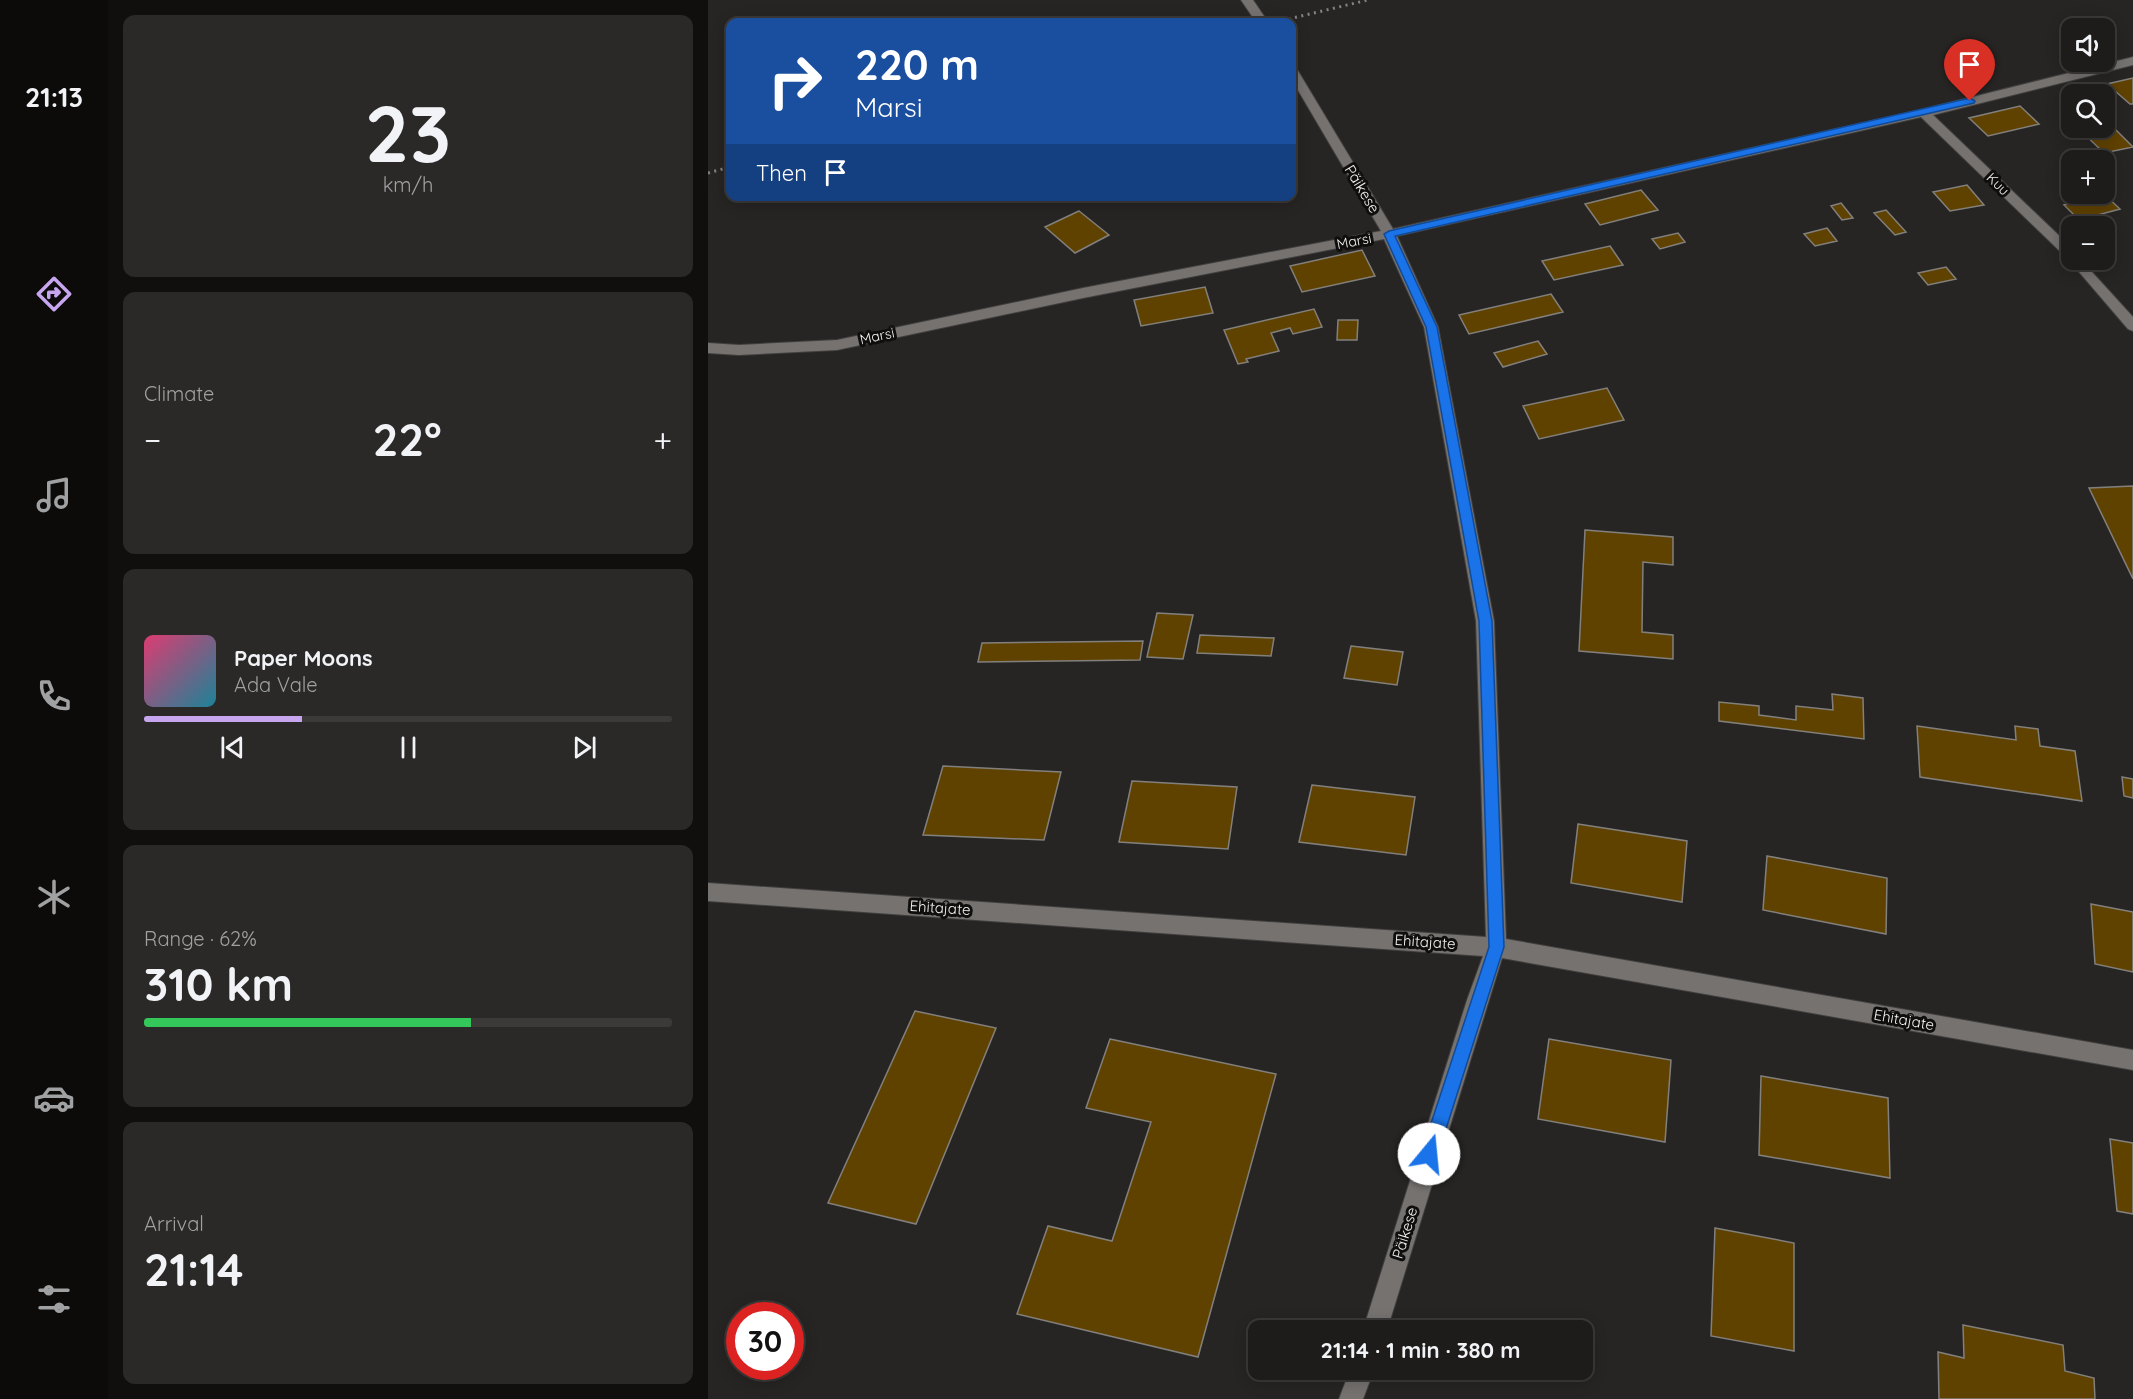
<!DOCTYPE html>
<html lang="en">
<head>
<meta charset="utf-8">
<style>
  body { margin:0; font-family:Quicksand,sans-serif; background:#2a2927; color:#f1f3f6; height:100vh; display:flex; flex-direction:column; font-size:22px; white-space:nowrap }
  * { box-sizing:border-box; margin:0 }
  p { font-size:20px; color:#a0a1a2 }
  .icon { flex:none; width:33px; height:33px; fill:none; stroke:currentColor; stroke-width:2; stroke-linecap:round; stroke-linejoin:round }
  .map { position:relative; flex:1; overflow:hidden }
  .panel { display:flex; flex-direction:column; gap:15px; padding:15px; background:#100f0e; width:600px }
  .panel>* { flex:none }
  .top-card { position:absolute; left:18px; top:18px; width:570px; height:183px; border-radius:12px; box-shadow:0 3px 15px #0003,0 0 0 2px #3b3a39; background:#1a4fa0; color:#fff; overflow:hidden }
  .tools { position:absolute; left:1353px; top:18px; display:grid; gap:12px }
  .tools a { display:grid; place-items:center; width:54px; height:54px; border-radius:12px; background:#1d1c1a; box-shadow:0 3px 15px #0003,0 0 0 2px #3b3a39; font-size:30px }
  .speed { position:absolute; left:18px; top:1302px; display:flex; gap:12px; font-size:30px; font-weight:700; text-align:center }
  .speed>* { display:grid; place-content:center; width:78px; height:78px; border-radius:50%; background:#1d1c1a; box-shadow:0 3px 15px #0003,0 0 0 2px #3b3a39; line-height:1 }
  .speed .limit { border:9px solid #d22; background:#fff; color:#111 }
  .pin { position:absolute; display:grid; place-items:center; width:51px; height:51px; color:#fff; margin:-62px -26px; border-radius:50% 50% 50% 0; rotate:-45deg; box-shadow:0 0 6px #0007 }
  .pin .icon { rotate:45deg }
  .me { position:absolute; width:66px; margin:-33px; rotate:17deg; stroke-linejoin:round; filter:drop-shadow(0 0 4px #0008) }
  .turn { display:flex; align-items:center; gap:21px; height:126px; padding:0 30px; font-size:27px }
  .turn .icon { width:78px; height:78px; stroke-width:2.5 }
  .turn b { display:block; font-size:42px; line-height:51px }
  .then { display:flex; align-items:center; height:57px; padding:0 30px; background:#0003; gap:12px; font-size:22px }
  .big { font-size:45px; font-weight:700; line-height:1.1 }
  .panel .widget { flex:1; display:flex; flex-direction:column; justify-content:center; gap:9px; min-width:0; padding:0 21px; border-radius:12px; background:#2a2927 }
  .panel .dial { align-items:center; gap:0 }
  .dial b { font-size:78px; line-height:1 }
  .song { display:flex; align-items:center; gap:18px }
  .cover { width:72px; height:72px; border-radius:9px; background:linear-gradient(135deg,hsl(340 70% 55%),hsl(190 70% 35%)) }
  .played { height:6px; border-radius:3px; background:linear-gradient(90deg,#c8a6ef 30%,#3b3a39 30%) }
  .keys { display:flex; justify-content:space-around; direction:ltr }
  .heat { display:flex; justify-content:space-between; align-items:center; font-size:33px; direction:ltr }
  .charge { height:9px; border-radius:4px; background:linear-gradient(90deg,#34c759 62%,#3b3a39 0) }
  .trip { position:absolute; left:540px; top:1320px; width:345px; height:60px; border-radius:12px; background:#1d1c1a; box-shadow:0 3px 15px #0003,0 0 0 2px #3b3a39; font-weight:700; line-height:60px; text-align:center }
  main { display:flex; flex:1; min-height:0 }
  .dock { display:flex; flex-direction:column; width:108px; justify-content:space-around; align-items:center; background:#0c0b0a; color:#a0a1a2 }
  .dock .icon { width:42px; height:42px }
  .dock .on { color:#c8a6ef }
  .dock b { font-size:27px; color:#f1f3f6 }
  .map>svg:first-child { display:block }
  .building { fill:#604200; stroke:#82807d; stroke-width:1.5 }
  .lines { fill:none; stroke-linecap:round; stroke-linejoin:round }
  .minor-casing { stroke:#42403f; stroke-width:2 }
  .minor { fill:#757270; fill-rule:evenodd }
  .rail { stroke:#848381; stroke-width:3; stroke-dasharray:2 4.5; stroke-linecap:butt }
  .route { fill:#1a73e8; stroke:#114b97; stroke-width:1.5 }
  .labels { text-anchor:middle; stroke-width:6; stroke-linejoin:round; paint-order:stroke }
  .far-street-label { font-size:14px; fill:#f4f3f2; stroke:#0f0e0d }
  .street-label { font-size:15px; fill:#f4f3f2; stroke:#0f0e0d }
</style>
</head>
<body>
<main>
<nav class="dock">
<b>21:13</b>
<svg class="icon on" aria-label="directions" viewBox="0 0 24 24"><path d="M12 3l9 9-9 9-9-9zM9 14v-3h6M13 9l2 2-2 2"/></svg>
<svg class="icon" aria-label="music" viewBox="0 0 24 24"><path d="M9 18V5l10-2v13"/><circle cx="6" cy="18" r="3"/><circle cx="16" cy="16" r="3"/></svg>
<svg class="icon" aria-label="phone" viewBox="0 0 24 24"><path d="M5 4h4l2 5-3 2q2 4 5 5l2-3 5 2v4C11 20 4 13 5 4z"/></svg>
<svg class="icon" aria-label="climate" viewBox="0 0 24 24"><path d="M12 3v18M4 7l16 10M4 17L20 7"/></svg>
<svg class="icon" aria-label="car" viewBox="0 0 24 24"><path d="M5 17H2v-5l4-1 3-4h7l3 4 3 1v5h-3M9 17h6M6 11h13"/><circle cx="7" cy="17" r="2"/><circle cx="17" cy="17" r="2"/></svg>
<svg class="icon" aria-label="filters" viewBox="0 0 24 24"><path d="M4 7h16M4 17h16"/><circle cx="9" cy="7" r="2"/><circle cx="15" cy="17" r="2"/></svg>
</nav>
<section class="panel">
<div class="widget dial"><b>23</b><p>km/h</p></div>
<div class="widget"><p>Climate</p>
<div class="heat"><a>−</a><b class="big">22°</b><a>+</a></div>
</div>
<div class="widget">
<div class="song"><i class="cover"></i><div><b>Paper Moons</b><p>Ada Vale</p></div></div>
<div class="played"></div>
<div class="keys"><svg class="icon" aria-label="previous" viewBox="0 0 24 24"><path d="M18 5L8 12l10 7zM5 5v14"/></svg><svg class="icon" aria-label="pause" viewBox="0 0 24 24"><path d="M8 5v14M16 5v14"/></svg><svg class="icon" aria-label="next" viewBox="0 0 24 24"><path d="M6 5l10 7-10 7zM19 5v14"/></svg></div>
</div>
<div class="widget"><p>Range · 62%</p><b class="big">310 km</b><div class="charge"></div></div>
<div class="widget"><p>Arrival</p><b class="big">21:14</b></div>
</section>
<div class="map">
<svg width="1425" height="1399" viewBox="0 0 1425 1399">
  <rect width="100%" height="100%" fill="#272523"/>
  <!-- building -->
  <path class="building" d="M 1425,78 L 1425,104 L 1422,104 L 1399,84 Z
    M 1312,106 L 1331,124 L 1280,136 L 1261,118 Z
    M 1396,121 L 1399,121 L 1425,147 L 1396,153 L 1370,128 L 1396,128 Z
    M 1259,185 L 1276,205 L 1242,211 L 1225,192 Z
    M 933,190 L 950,210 L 892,225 L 877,204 Z
    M 1396,194 L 1412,209 L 1371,220 L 1356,205 Z
    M 1133,203 L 1145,218 L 1134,220 L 1123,206 Z
    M 1178,210 L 1198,232 L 1187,235 L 1166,213 Z
    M 371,211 L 401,235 L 367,253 L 337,227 Z
    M 1119,228 L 1129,241 L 1107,246 L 1096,234 Z
    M 970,233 L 977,242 L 952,249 L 944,239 Z
    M 902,246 L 915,265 L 846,280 L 834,261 Z
    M 654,250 L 667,276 L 594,292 L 582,266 Z
    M 1238,267 L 1248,279 L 1220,285 L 1210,273 Z
    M 497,287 L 505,313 L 433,326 L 426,300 Z
    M 843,294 L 855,312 L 761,334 L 751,315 Z
    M 606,309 L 614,327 L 585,334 L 582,328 L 563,333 L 571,351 L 538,359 L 540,362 L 530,364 L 516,330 Z
    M 630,320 L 650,320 L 649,340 L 629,340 Z
    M 830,341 L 839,354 L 795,367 L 786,353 Z
    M 899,388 L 916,420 L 831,439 L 815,406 Z
    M 1425,486 L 1425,579 L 1381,488 Z
    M 877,530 L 965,537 L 965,565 L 935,562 L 934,632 L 965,635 L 965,659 L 871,651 Z
    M 449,613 L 485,615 L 475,659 L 439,657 Z
    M 492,635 L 566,638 L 563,656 L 489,653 Z
    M 435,641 L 432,660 L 270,662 L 274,643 Z
    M 643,646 L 695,652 L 689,685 L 636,678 Z
    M 1124,694 L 1155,698 L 1156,739 L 1011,721 L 1011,702 L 1051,706 L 1051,715 L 1088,720 L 1088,706 L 1125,710 Z
    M 1209,726 L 1308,740 L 1307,726 L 1330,729 L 1332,746 L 1367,751 L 1374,801 L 1212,777 Z
    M 235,766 L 353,772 L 336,840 L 215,835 Z
    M 1414,777 L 1425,779 L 1425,798 L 1416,796 Z
    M 424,781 L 529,787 L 520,849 L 411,842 Z
    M 604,785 L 707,797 L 698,855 L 591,842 Z
    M 870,824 L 979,841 L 974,902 L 863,883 Z
    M 1059,856 L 1179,878 L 1178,934 L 1055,910 Z
    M 1383,904 L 1425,912 L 1425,972 L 1387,964 Z
    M 207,1011 L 288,1028 L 208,1224 L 120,1203 Z
    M 402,1039 L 568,1074 L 490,1357 L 309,1314 L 340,1226 L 404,1241 L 443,1122 L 378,1108 Z
    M 841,1039 L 963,1060 L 957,1142 L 830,1119 Z
    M 1053,1076 L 1180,1098 L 1182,1178 L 1051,1155 Z
    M 1402,1139 L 1425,1143 L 1425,1214 L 1409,1211 Z
    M 1007,1228 L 1086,1243 L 1086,1351 L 1003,1336 Z
    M 1255,1325 L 1355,1345 L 1357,1371 L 1386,1378 L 1387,1399 L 1231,1399 L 1230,1352 L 1256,1358 Z"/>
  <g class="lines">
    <defs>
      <path id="minor" d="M 533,0 L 545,0 L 560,22 L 548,22 Z
        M 1425,57 L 1425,65 L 1225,115 L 1364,248 L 1364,260 L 1373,260 L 1425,317 L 1425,331 L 1420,329 L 1360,259 L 1213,117 L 689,236 L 730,327 L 786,621 L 798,939 L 1425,1050 L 1425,1070 L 794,958 L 679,1330 L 655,1330 L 759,1000 L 775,956 L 0,901 L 0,883 L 778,937 L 768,621 L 716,327 L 676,239 L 375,298 L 129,350 L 31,355 L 0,353 L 0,343 L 31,345 L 129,340 L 375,288 L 673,231 L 584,80 L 584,67 L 590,71 L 685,229 L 1216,109 Z
        M 642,1370 L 666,1370 L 655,1399 L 631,1399 Z"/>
    </defs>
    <!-- minor casing -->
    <use href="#minor" class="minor-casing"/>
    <!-- minor -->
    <use href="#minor" class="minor"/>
    <!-- rail -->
    <path class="rail" d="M 568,22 L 660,0
      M 0,173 L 22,167"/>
  </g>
  <!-- route -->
  <path class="route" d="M 1262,98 L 1267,101 L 1266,103 L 687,236 L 729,327 L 784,621 L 796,947 L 730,1154 L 727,1160 L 721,1163 L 715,1160 L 713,1154 L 781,947 L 771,621 L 718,327 L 676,234 L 681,231 Z"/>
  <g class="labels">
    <!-- far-street labels -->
    <g class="far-street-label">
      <text transform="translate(1290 184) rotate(44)" y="5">Kuu</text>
      <text transform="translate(646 241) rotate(-11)" y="5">Marsi</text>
      <text transform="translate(169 336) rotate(-12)" y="5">Marsi</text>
    </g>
    <!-- street labels -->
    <g class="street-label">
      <text transform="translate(654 189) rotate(59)" y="5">Päikese</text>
      <text transform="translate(232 908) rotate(4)" y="5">Ehitajate</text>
      <text transform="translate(717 942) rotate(4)" y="5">Ehitajate</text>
      <text transform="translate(1196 1020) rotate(10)" y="5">Ehitajate</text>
      <text transform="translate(697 1233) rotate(-73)" y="5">Päikese</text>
    </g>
  </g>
</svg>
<div class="tools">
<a><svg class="icon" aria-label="sound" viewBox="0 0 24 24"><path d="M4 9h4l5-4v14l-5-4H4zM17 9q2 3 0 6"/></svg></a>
<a><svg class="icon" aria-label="search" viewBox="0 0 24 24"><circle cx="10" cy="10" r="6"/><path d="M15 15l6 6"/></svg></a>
<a>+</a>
<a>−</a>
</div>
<div class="speed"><div class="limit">30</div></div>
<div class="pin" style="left:1262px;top:101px;background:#d93025"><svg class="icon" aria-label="arrive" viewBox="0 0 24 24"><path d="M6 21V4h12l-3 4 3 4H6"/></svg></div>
<svg class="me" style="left:721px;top:1154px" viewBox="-20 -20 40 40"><circle r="19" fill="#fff"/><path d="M0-13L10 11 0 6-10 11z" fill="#1a73e8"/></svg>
<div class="trip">21:14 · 1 min · 380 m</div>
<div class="top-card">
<div class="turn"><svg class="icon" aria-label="right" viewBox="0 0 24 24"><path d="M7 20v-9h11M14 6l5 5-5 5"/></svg><div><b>220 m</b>Marsi</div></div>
<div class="then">Then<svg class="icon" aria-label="arrive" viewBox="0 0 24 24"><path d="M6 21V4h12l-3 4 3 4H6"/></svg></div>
</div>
</div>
</main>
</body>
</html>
